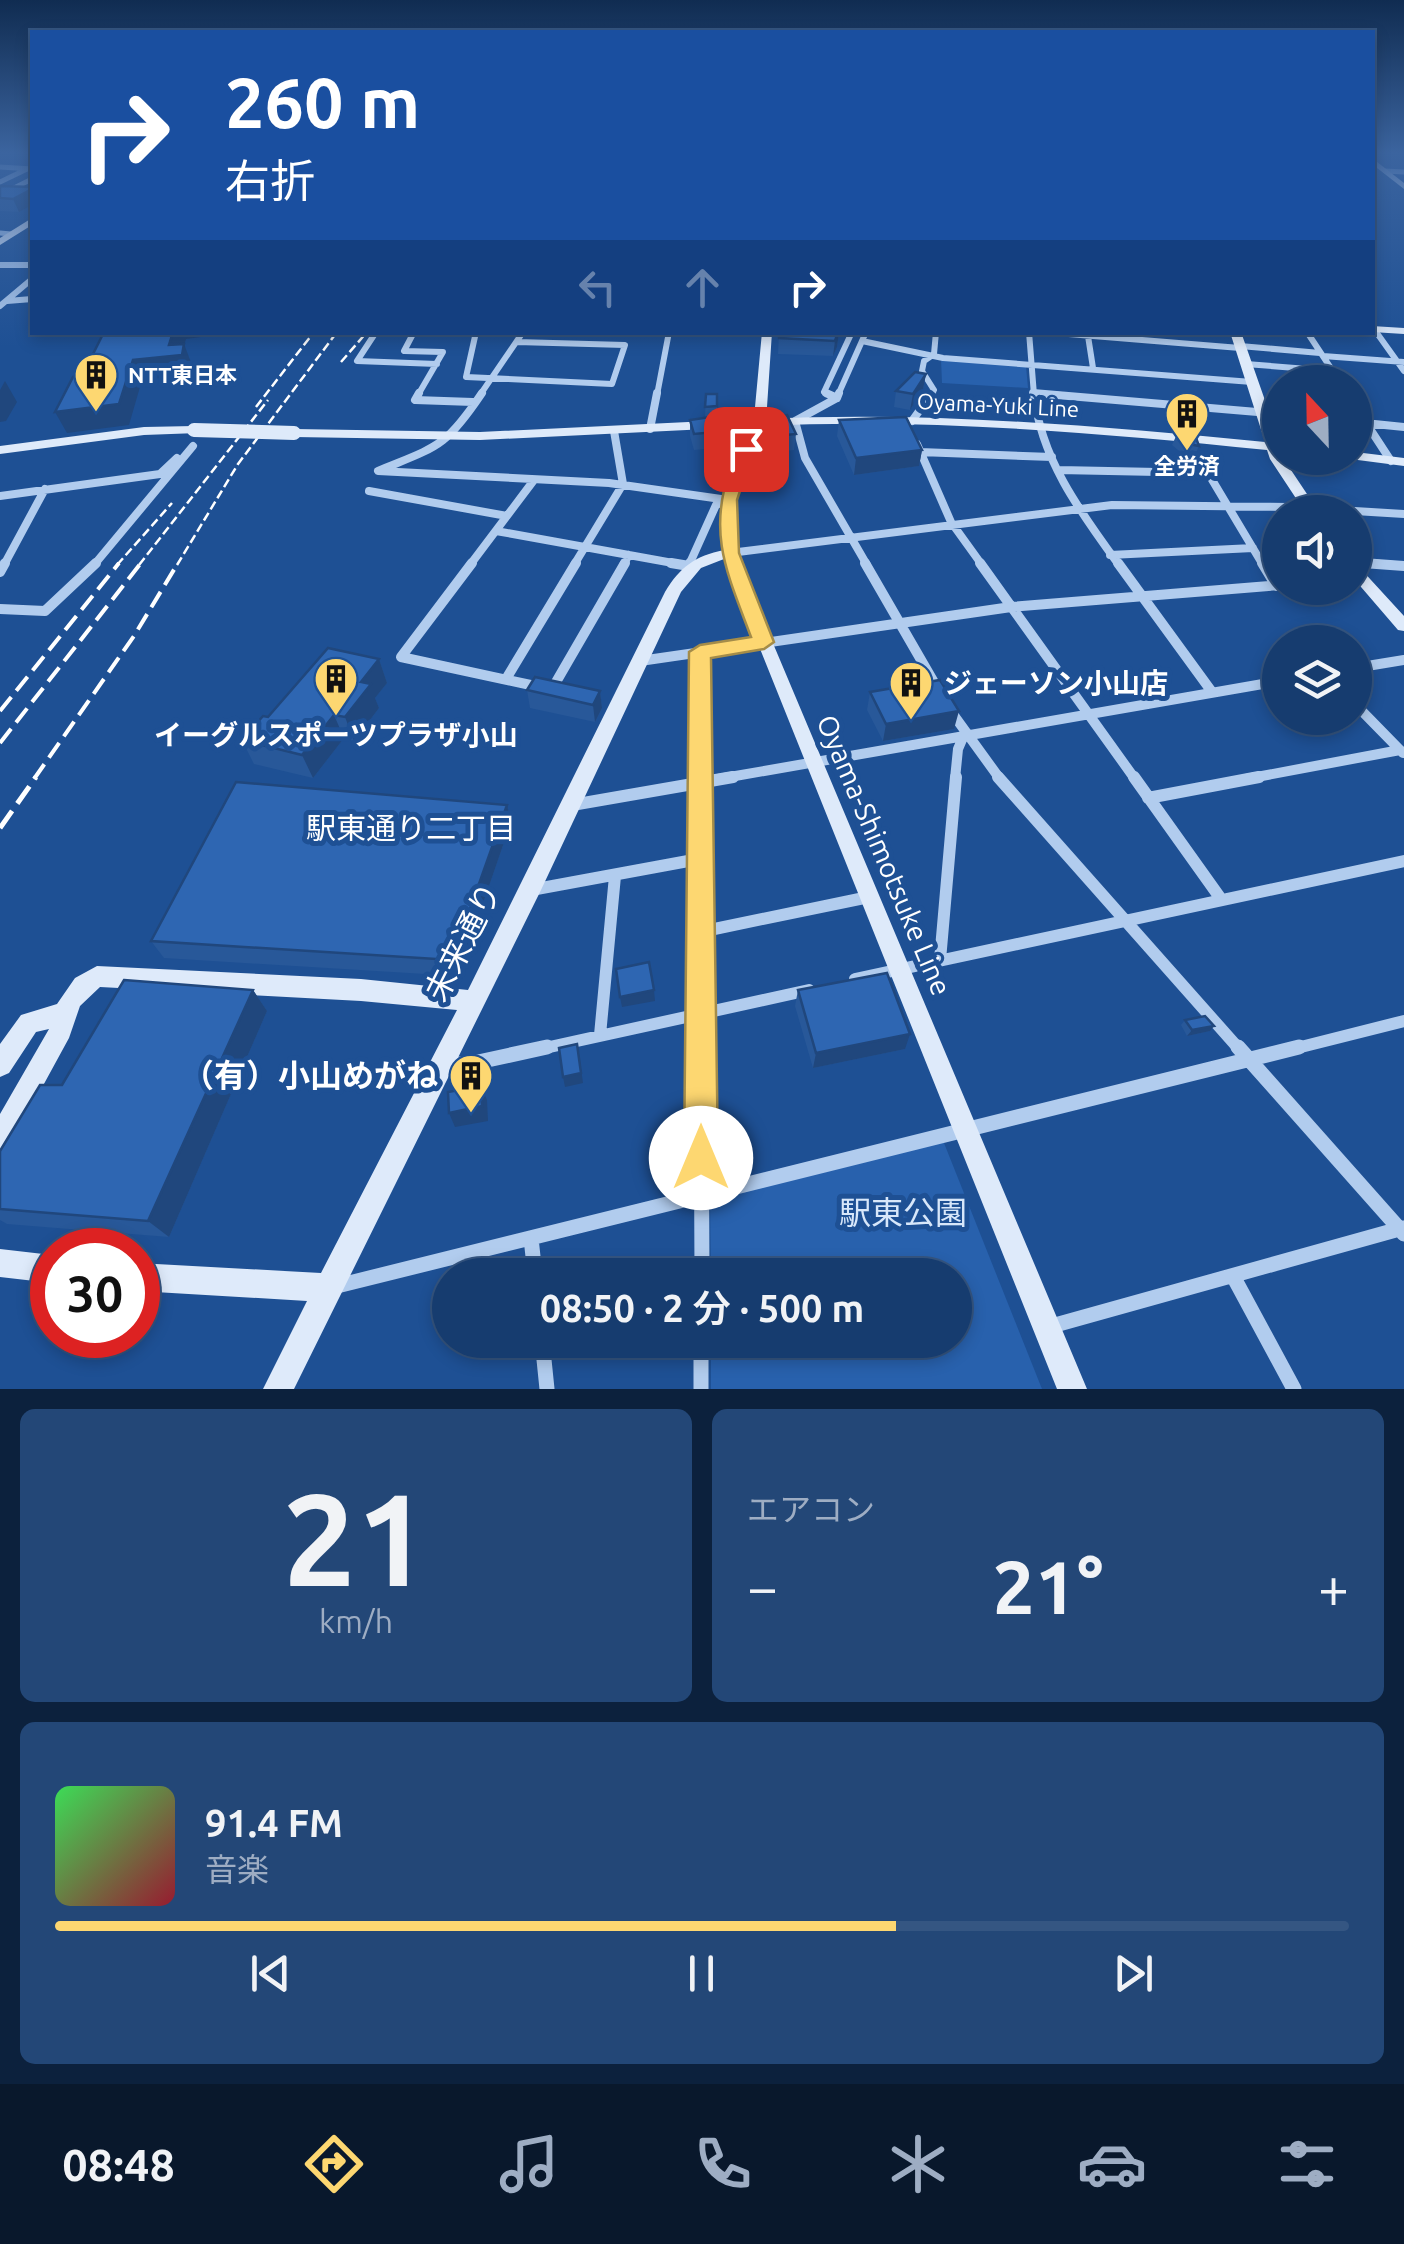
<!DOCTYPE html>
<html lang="ja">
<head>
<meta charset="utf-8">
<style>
  body { margin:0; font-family:Ubuntu,"Noto Sans JP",sans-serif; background:#234777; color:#f1f3f6; height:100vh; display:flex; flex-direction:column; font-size:38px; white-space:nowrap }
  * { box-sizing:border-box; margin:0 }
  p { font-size:32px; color:#9eadc3 }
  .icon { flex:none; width:55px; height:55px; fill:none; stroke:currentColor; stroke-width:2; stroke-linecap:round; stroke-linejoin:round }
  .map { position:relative; height:1389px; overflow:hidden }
  .drawer { display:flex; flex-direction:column; gap:20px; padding:20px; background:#0c213d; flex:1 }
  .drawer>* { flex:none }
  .banner { position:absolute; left:30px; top:30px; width:1345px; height:305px; border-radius:0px; box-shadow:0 5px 15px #0003,0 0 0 2px #355682; background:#1a4fa0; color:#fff; overflow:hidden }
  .needle { width:65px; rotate:338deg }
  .buttons { position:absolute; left:1262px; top:365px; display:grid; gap:20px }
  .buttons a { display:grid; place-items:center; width:110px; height:110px; border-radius:50%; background:#163c6f; box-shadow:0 5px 15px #0003,0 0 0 2px #355682; font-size:50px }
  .speed { position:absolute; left:30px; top:1228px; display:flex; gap:20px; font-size:50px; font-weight:700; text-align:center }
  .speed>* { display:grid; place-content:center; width:130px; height:130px; border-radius:50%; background:#163c6f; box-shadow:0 5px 15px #0003,0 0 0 2px #355682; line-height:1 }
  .speed .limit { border:15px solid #d22; background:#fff; color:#111 }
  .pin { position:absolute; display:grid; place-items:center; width:85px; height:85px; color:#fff; margin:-42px; border-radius:20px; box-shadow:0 5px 15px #0006 }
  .me { position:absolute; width:110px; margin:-55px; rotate:0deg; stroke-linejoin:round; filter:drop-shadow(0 0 8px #0008) }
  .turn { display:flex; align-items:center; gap:35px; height:210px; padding:0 30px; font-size:45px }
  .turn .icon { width:130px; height:130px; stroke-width:2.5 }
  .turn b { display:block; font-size:70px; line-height:85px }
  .lanes { display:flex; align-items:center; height:95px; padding:0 30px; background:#0003; justify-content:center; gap:50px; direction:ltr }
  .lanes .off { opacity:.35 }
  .big { font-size:75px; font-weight:600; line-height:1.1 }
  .drawer .widget { flex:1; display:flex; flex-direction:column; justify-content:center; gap:15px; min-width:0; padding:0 35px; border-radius:15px; background:#234777 }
  .drawer .dial { align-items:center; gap:0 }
  .dial b { font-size:130px; line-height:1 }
  .song { display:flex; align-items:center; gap:30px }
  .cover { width:120px; height:120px; border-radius:15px; background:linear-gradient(135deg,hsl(130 70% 55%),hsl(350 70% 35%)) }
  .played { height:10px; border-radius:5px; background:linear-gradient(90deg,#fdd771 65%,#355682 65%) }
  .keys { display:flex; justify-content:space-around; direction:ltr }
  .heat { display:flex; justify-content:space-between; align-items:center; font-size:55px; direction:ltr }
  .drawer .tiles { flex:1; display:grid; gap:20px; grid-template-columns:1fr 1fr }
  .widget:last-child { grid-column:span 2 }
  .trip { position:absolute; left:432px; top:1258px; width:540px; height:100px; border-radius:50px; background:#163c6f; box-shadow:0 5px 15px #0003,0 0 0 2px #355682; font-weight:600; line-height:100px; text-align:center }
  .dock { display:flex; height:160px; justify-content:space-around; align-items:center; background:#09182c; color:#9eadc3 }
  .dock .icon { width:70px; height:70px }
  .dock .on { color:#fdd771 }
  .dock b { font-size:45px; color:#f1f3f6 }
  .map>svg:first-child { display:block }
  .green { fill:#2861ad }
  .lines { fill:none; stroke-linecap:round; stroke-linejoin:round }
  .street-far5 { stroke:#b1ccee; stroke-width:5 }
  .street-far4 { stroke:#b1ccee; stroke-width:6 }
  .street-far3 { stroke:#b1ccee; stroke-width:8 }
  .street-far2 { stroke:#b1ccee; stroke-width:10 }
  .street-far1 { stroke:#b1ccee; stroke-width:12 }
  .street { stroke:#b1ccee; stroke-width:15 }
  .secondary { fill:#deeafa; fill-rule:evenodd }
  .rail-far2 { stroke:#fff; stroke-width:2.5; stroke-dasharray:9 4; stroke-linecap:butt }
  .rail-far1 { stroke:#fff; stroke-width:4; stroke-dasharray:18 8; stroke-linecap:butt }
  .rail { stroke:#fff; stroke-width:5; stroke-dasharray:21 9; stroke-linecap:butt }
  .secondary-bridge { stroke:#deeafa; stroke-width:14 }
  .wall { fill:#285899 }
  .shaded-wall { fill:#20477d }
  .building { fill:#2e66b2; stroke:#20477d; stroke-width:2.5 }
  .route { fill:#fdd771; stroke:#a48c49; stroke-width:2.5 }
  .labels { text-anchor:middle; stroke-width:10; stroke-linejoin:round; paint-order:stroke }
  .far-poi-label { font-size:22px; font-weight:bold; fill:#fff; stroke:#1e5094; text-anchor:start }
  .far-street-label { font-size:22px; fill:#fff; stroke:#1e5094 }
  .poi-label { font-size:28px; font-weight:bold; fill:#fff; stroke:#1e5094; text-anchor:start }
  .street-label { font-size:28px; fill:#fff; stroke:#1e5094 }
  .neighbourhood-label { font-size:30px; fill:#fff; stroke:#1e5094 }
  .near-street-label { font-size:32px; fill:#fff; stroke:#1e5094 }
  .near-poi-label { font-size:32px; font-weight:bold; fill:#fff; stroke:#1e5094; text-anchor:end }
  .near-park-label { font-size:32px; fill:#d8e7fa; stroke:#1e5094 }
</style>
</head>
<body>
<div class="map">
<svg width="1404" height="1389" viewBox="0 0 1404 1389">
  <rect width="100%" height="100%" fill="#1e5094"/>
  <!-- green -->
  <path class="green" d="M 941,359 L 1026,366 L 1028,388 L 942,383 Z
    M 942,1138 L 1042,1389 L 711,1389 L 711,1340 L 955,1340 L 955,1275 L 711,1275 L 710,1201 Z"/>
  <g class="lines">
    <!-- street-far5 -->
    <path class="street-far5" d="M 0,167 L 32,169
      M 1385,171 L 1404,172
      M 0,182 L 27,169
      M 0,195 L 32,179
      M 0,233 L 11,234"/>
    <!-- street-far4 -->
    <path class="street-far4" d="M 0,265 L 32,265
      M 7,301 L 32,299
      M 0,306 L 32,279
      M 1374,329 L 1404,371
      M 376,332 L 357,361 L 437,364
      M 414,332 L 404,351 L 443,352 L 418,395
      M 476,332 L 466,377 L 612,384 L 625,345 L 517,342
      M 1029,332 L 1034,395
      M 1044,332 L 1240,348
      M 1307,332 L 1340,382
      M 1088,336 L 1093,368
      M 862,341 L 943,358 L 1252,382
      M 1240,346 L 1320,353
      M 1323,356 L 1404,362
      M 1246,364 L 1333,371
      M 1033,393 L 1061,395
      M 480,395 L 523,332
      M 657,395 L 669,332
      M 831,395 L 824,392 L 852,332
      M 838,395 L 866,332
      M 930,395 L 934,390 L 922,371 L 924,361 L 934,354 L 936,332"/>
    <!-- street-far3 -->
    <path class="street-far3" d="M 419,393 L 415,400 L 473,402
      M 482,393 C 445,448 438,446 378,471 L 609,483 L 728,500
      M 826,393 L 837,398
      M 839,393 L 837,398 L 795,421 L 805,458 L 867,565
      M 1033,393 L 1280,414
      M 1034,393 C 1040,458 1081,513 1119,565
      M 1355,406 L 1391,461
      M 912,421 L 932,393
      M 1355,422 L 1404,427
      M 650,429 L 657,393
      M 917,444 L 951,522 L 982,565
      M 920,452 L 1052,457
      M 1059,470 L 1208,473 L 1263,565
      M 369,491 L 507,516
      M 0,496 L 160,474 L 177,458
      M 496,531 L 684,565
      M 730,553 L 1112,505 L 1289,507 L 1404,514
      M 1110,555 L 1253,548
      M 1355,562 L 1394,565
      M 4,565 L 45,489
      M 94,565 L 193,446
      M 470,565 L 534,480
      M 574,565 L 623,484 L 614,431
      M 623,565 L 629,555
      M 689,565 L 716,505 L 726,501"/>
    <!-- street-far2 -->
    <path class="street-far2" d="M 472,563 L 401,657 L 540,687
      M 671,563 L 689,566 L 690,563
      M 865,563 L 939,691
      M 980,563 L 1135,779
      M 1118,563 L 1212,692
      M 1262,563 L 1276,586
      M 1363,563 L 1404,566
      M 0,572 L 5,563
      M 0,609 L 45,611 L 96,563
      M 700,652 L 700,779
      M 640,661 L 1011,607 L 1280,585
      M 1355,668 L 1404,660
      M 506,679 L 576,563
      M 552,689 L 625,563
      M 1355,704 L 1403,753
      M 950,710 L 1000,779
      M 718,779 L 1280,681
      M 955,779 L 958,749 L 964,735
      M 1246,779 L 1400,750"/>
    <!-- street-far1 -->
    <path class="street-far1" d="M 700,777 L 701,1050
      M 998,777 L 1240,1050
      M 1134,777 L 1221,899
      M 1148,798 L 1259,777
      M 572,805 L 733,777
      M 531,890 L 699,859
      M 700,932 L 869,897
      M 940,960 L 956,777
      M 855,979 L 1404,861
      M 600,1035 L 615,876
      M 536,1050 L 809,990
      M 1289,1050 L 1404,1021"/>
    <!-- street -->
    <path class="street" d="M 701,1047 L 702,1275
      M 1238,1047 L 1404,1234
      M 444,1064 L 469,1064 L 547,1047
      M 531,1238 L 535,1275
      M 1233,1276 L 1294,1389
      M 333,1287 L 1299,1047
      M 1048,1327 L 1403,1228
      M 542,1340 L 547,1389
      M 701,1340 L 701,1389"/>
    <!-- secondary -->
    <path class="secondary" d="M 1372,158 L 1404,183 L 1404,189 L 1372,164 Z
      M 32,218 L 32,225 L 0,245 L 0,238 Z
      M 1372,326 L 1404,328 L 1404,334 L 1372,332 Z
      M 762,332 L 772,332 L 767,407 L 763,419 C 930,411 1098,426 1265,442 L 1230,332 L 1241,332 L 1280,443 L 1280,458 L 1283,458 L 1319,512 L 1305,512 L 1270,459 L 1267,450 C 1099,433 930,418 760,426 L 735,500 L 740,565 L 1087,1389 L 1057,1389 L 724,559 L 701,568 L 681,592 L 541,890 L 294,1389 L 263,1389 L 307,1301 L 138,1291 L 138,1263 L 321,1273 L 457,1010 L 361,1001 L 100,987 L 80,1006 L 69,1038 L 9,1148 L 0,1152 L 0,1114 L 49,1029 L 36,1032 L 9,1073 L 0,1077 L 0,1044 L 21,1015 L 57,1004 L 75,978 L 97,966 L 361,979 L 468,990 L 665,592 C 680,567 695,556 724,550 L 721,500 L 748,427 L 480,440 L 294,437 L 288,433 L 294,429 L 480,432 L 750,419 L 755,407 Z
      M 194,426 L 200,430 L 198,433 L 144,435 L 0,454 L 0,446 L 144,427 Z
      M 1355,452 L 1404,458 L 1404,466 L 1350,459 L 1355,458 Z
      M 1355,566 L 1360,568 L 1404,616 L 1404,631 L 1398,630 L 1355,580 Z
      M 0,1249 L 52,1255 L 52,1283 L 0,1277 Z"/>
    <!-- rail-far2 -->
    <path class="rail-far2" d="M 341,362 L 367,332
      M 256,407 L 314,332
      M 117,565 L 172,503
      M 139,565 L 268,400
      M 177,565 L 238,464 L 337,332"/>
    <!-- rail-far1 -->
    <path class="rail-far1" d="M 0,711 L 119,563
      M 0,743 L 141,563
      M 34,779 L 134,636 L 178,563"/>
    <!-- rail -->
    <path class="rail" d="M 0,828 L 36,777"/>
    <!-- secondary-bridge -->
    <path class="secondary-bridge" d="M 194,430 L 294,433"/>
  </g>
  <!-- wall -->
  <path class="wall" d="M 0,186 L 32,187 L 19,212 L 0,211 Z
    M 779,332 L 839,332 L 837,347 L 833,356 L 778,354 Z
    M 926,374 L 923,389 L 910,410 L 894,407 L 896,391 Z
    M 706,394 L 717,394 L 717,416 L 727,431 L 727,447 L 694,450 L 690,436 L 690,420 L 705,417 Z
    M 770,420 L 796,434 L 794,450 L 775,452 L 769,436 Z
    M 839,420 L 922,450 L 919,466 L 854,475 L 837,436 Z
    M 1177,434 L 1199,446 L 1194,457 L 1184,455 L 1172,445 Z
    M 379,659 L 387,683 L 375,698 L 379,708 L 354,741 L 344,738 L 313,778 L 254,764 L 242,740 Z
    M 527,690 L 600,691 L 602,708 L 595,722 L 530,708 Z
    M 870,692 L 954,729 L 883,741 L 867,710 Z
    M 507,805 L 511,822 L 458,976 L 164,958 L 151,941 Z
    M 253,990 L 267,1011 L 169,1237 L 7,1224 L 0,1220 L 0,1151 L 62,1085 Z
    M 798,990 L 905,1049 L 813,1068 L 795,1006 Z
    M 1185,1020 L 1210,1031 L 1187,1036 L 1181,1025 Z"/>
  <!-- shaded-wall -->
  <path class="shaded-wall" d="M 32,189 L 32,205 L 19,212 L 13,199 Z
    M 173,332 L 203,332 L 201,337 L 186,339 L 181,355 L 184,344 L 192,365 L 190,375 L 142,380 L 129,425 L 67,433 L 55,412 L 133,360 L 169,345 Z
    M 839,332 L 837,347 L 833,356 L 835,341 Z
    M 926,374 L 923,389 L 910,410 L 913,394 Z
    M 5,381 L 17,402 L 6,421 L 0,422 L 0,390 Z
    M 922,450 L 919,466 L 854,475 L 856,458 Z
    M 379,659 L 387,683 L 375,698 L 379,708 L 354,741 L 345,717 L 361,682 Z
    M 600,691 L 602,708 L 595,722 L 593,705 Z
    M 959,711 L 954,729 L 883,741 L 886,724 Z
    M 334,715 L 344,738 L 313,778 L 302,755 Z
    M 507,805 L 511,822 L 458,976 L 452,960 Z
    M 253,990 L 267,1011 L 169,1237 L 148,1221 Z
    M 654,990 L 655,1001 L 622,1007 L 620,997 Z
    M 1214,1026 L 1210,1031 L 1187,1036 L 1192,1030 Z
    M 910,1034 L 905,1049 L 813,1068 L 816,1053 Z
    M 579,1054 L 583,1083 L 565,1087 L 563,1077 Z
    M 481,1086 L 487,1100 L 488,1121 L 455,1127 L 449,1113 Z"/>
  <!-- building -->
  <path class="building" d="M 0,186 L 32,187 L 32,189 L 13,199 L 0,198 Z
    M 104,332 L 173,332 L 169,345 L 184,344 L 182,355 L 133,360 L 119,404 L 55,412 L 73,377 L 82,376 Z
    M 779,332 L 838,332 L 835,341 L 779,338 Z
    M 915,372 L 926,374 L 913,394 L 896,391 Z
    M 706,394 L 717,394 L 717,406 L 705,407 Z
    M 787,415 L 796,434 L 776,436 L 770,420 Z
    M 717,416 L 727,431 L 694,434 L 690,420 Z
    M 906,417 L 922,450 L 856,458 L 839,420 Z
    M 1177,434 L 1195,435 L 1199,446 L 1189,444 Z
    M 328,648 L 379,659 L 361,682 L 371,684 L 345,717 L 334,715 L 302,755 L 242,740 L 263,716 L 268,717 Z
    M 535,677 L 600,691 L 593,705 L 527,690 Z
    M 940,680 L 959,711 L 886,724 L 870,692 Z
    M 236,782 L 507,805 L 452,960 L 151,941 Z
    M 649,962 L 654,990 L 620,997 L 616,969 Z
    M 887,973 L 910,1034 L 816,1053 L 798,990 Z
    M 124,980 L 253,990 L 148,1221 L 0,1209 L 0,1151 L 40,1085 L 62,1085 Z
    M 1205,1016 L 1214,1026 L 1192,1030 L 1185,1020 Z
    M 577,1044 L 581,1073 L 563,1077 L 559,1048 Z
    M 481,1086 L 482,1106 L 449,1113 L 448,1092 Z"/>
  <!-- sky -->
  <linearGradient id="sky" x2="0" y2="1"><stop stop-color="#102c51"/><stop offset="0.44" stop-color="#3b649f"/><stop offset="1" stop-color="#3b649f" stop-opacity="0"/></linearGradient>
  <rect width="1404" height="347" fill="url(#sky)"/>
  <!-- route -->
  <path class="route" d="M 746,444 L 754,449 L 737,500 L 739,553 L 774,642 L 764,649 L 711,658 L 718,1158 L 713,1170 L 701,1175 L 689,1170 L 684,1158 L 689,652 L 700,645 L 751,637 C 728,575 707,535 730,469 C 734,458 735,449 746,444 Z"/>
  <!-- icons -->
  <defs>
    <symbol id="building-pin" viewBox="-11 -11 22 30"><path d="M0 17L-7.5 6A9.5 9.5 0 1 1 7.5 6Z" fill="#fdd771" stroke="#1e5094"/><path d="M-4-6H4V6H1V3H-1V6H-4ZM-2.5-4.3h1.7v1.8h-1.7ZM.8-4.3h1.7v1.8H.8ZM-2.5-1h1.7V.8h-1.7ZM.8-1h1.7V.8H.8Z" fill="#111"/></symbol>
  </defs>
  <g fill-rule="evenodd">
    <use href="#building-pin" x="71" y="350" width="50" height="68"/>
    <use href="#building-pin" x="1162" y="389" width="50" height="68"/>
    <use href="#building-pin" x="311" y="654" width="50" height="68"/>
    <use href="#building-pin" x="886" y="658" width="50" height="68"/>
    <use href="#building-pin" x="446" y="1051" width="50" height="68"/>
  </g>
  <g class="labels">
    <!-- far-poi labels -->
    <g class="far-poi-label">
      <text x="128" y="383">NTT東日本</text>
      <text x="1187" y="474" text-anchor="middle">全労済</text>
    </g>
    <!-- far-street labels -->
    <g class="far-street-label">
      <text transform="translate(998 405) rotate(3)" y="8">Oyama-Yuki Line</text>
    </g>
    <!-- poi labels -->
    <g class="poi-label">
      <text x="944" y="693">ジェーソン小山店</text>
      <text x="336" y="745" text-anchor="middle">イーグルスポーツプラザ小山</text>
    </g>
    <!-- street labels -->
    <g class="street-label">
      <text transform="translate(884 855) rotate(67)" y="10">Oyama-Shimotsuke Line</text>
    </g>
    <!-- neighbourhood labels -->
    <g class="neighbourhood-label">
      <text x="411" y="839">駅東通り二丁目</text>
    </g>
    <!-- near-street labels -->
    <g class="near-street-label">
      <text transform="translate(463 942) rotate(-63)" y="11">未来通り</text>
    </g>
    <!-- near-poi labels -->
    <g class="near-poi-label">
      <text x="438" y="1087">（有）小山めがね</text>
    </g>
    <!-- near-park labels -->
    <g class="near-park-label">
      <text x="903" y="1224">駅東公園</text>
    </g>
  </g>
</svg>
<div class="buttons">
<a><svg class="needle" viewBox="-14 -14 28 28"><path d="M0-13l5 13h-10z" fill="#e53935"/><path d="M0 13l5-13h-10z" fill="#9eadc3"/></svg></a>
<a><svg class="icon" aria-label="sound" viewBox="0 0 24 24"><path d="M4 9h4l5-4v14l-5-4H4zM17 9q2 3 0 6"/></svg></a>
<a><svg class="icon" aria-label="layers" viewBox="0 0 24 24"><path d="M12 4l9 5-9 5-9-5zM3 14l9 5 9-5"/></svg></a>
</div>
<div class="speed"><div class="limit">30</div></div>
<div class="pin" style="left:746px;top:449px;background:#d93025"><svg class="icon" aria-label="arrive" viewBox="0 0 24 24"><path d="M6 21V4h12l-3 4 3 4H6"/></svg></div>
<svg class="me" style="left:701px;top:1158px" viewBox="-20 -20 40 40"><circle r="19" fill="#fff"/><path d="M0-13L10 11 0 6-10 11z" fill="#fdd771"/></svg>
<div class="trip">08:50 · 2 分 · 500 m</div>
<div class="banner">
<div class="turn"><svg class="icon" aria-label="right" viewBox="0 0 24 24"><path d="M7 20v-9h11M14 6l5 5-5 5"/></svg><div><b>260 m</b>右折</div></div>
<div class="lanes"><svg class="icon off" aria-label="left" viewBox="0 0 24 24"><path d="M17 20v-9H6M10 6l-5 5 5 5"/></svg><svg class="icon off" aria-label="ahead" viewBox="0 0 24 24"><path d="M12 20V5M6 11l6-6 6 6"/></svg><svg class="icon" aria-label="right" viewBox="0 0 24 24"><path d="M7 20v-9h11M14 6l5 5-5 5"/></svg></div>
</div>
</div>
<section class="drawer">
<div class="tiles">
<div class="widget dial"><b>21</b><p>km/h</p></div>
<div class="widget"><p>エアコン</p>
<div class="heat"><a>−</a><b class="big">21°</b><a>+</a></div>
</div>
<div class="widget">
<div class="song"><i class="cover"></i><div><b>91.4 FM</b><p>音楽</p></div></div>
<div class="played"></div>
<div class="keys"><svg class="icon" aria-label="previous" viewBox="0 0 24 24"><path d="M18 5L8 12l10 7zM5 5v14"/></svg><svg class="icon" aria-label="pause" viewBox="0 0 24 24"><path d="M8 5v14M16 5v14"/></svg><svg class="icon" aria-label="next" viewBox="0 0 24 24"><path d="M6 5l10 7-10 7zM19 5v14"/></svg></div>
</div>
</div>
</section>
<nav class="dock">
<b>08:48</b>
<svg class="icon on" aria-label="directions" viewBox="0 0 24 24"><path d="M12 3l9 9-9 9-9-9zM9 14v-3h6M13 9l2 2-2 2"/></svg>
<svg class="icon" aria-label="music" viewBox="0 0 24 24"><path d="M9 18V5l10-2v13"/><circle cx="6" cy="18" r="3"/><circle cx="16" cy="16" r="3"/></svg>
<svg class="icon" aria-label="phone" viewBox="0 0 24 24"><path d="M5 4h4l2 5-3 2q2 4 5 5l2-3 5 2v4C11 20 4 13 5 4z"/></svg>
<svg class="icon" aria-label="climate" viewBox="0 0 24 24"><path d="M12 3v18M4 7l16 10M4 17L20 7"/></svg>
<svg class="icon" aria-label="car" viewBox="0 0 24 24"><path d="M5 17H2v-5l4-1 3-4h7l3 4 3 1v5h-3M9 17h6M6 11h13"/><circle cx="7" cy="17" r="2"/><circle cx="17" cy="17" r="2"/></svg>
<svg class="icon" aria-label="filters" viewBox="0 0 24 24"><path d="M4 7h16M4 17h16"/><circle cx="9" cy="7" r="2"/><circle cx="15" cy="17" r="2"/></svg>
</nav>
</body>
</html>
